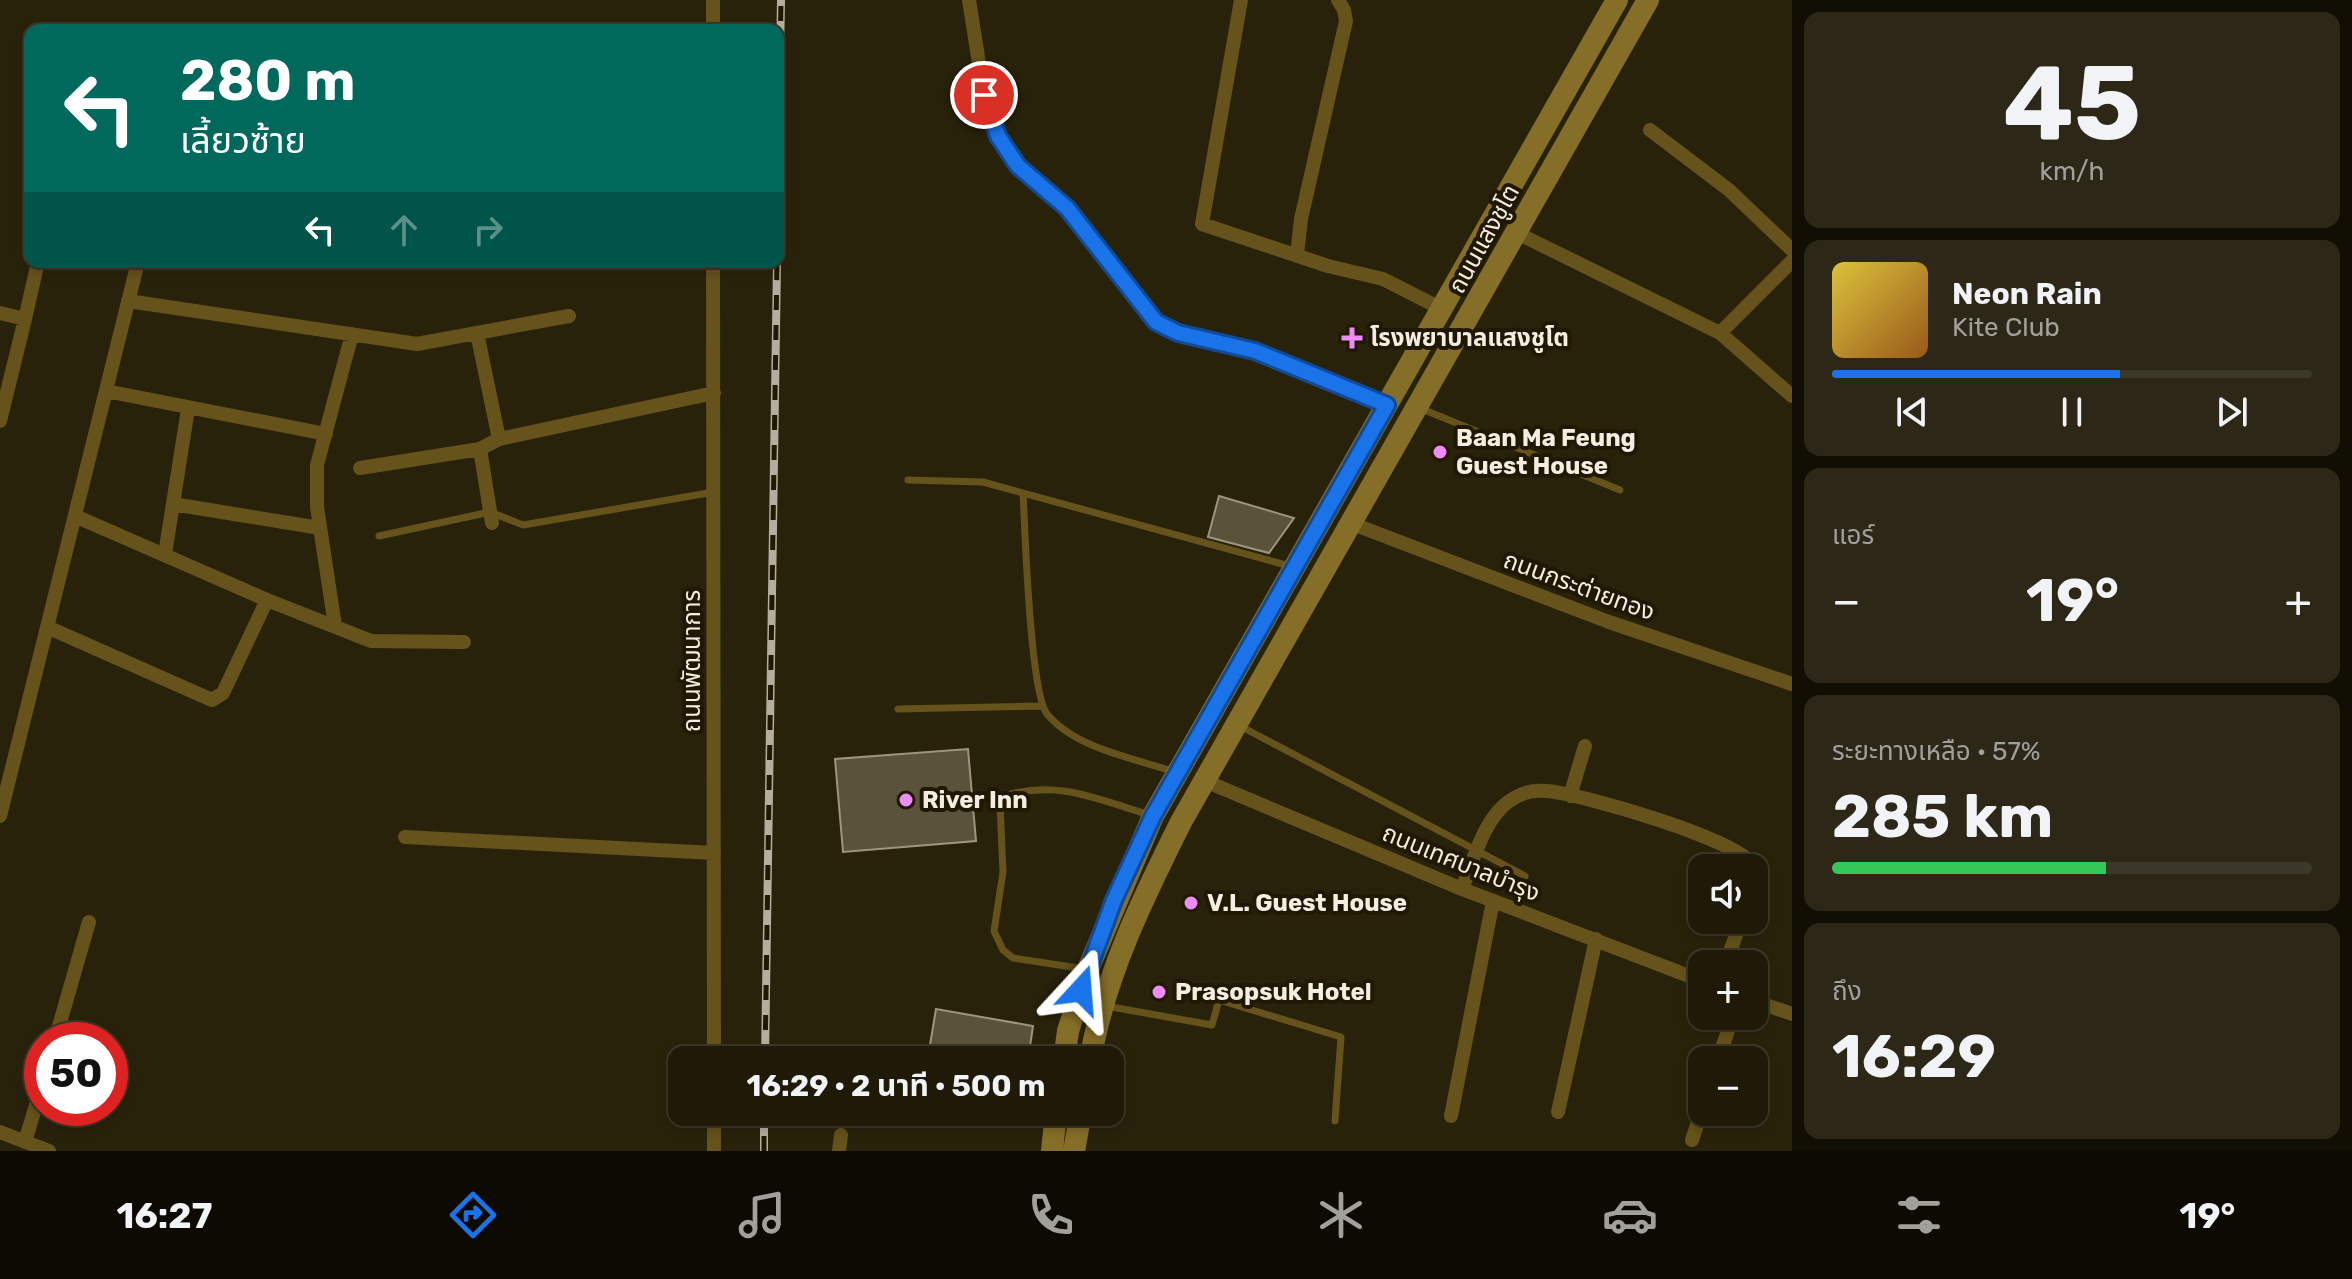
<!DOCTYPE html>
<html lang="th">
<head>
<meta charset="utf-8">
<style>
  body { margin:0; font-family:Rubik,"Noto Sans Thai",sans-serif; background:#2c2716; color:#f1f3f6; height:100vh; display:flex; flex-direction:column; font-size:30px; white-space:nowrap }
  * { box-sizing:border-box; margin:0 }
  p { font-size:26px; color:#a1a19c }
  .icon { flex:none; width:44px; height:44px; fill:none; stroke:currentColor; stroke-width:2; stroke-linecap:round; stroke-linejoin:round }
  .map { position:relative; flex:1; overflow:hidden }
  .sheet { display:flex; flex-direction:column; gap:12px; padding:12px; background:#110e04; width:560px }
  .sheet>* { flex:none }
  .guide { position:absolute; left:24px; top:24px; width:760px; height:244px; border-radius:16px; box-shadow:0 4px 12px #0003,0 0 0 2px #3c3829; background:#00695c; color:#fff; overflow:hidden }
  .controls { position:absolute; left:1688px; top:854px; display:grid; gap:16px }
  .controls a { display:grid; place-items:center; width:80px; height:80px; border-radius:16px; background:#1f1a08; box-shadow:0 4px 12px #0003,0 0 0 2px #3c3829; font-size:40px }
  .speed { position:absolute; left:24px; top:1022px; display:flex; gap:16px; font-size:40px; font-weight:700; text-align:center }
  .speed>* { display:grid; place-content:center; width:104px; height:104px; border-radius:50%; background:#1f1a08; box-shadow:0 4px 12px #0003,0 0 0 2px #3c3829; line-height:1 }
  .speed .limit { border:12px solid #d22; background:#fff; color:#111 }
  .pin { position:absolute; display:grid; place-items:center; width:68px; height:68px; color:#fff; margin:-34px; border:4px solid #fff; border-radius:50%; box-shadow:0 2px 8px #0007 }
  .me { position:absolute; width:88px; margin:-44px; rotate:19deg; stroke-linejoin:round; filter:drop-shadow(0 0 6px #0008) }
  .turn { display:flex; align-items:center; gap:28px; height:168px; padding:0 24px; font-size:36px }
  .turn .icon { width:104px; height:104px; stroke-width:2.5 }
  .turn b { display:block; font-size:56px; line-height:68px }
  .lanes { display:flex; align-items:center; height:76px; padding:0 24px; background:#0003; justify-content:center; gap:40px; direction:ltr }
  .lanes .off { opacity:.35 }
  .big { font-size:60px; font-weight:700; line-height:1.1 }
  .sheet .tile { flex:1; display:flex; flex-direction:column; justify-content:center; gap:12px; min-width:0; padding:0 28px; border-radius:16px; background:#2c2716 }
  .sheet .dial { align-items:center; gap:0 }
  .dial b { font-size:104px; line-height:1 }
  .song { display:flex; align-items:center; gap:24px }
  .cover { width:96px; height:96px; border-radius:12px; background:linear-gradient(135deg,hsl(50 70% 55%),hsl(30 70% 35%)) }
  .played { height:8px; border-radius:4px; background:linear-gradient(90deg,#1a73e8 60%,#3c3829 60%) }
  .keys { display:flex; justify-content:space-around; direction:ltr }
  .heat { display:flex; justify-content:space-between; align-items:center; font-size:44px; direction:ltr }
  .charge { height:12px; border-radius:6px; background:linear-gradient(90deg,#34c759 57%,#3c3829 0) }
  .trip { position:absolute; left:668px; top:1046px; width:456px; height:80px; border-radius:16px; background:#1f1a08; box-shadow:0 4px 12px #0003,0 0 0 2px #3c3829; font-weight:700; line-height:80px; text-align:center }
  .tab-bar { display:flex; height:128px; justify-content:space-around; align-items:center; background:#0c0a03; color:#a1a19c }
  .tab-bar .icon { width:56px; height:56px }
  .tab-bar .active { color:#1a73e8 }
  .tab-bar b { font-size:36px; color:#f1f3f6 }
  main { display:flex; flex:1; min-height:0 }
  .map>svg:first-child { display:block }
  .building { fill:#5b523b; stroke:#9e957c; stroke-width:2 }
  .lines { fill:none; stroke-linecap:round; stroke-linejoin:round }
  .service { stroke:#65531b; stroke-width:7 }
  .minor { stroke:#65531b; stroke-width:14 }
  .secondary { stroke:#856f28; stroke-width:22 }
  .rail-casing { stroke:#b4ae9e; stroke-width:8 }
  .rail { stroke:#201803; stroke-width:5; stroke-dasharray:15; stroke-linecap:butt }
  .route-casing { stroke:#114b97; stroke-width:20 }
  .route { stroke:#1a73e8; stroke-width:14 }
  .poi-dot { fill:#ee8bf8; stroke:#201803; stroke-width:3 }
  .labels { text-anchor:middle; stroke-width:8; stroke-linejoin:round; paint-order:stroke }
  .street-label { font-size:24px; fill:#f3eee1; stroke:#201803 }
  .poi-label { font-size:24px; font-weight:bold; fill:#f3eee1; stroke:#201803; text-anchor:start }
</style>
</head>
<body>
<main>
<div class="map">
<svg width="1792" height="1151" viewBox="0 0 1792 1151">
  <rect width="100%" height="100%" fill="#29220b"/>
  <!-- building -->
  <path class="building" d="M 1219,496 L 1294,518 L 1269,553 L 1208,537 Z
    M 968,749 L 976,841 L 843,852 L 835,759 Z
    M 936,1009 L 1033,1026 L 1028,1060 L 930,1045 Z"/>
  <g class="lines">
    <!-- service -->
    <path class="service" d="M 1422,409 L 1620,490
      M 908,480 L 983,482 L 1293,567
      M 1023,493 C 1025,529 1030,692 1047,714 C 1076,749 1134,758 1175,772
      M 379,536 L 490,512 L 523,525 L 714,492
      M 898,709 L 1042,706
      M 1240,726 L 1525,876
      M 1085,969 L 1013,958 L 1003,950 L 994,931 L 1003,872 L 1000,804 L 1004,796 C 1058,779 1099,800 1150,815
      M 1106,1006 L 1212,1025 L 1219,1000 L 1341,1037 L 1335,1121"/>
    <!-- minor -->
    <path class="minor" d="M 713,0 L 713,30
      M 969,0 L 984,95 L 998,136 L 1018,166 L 1067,208 L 1156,322 L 1178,333 L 1255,351 L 1387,405
      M 1241,0 L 1202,224 L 1328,266 L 1383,279 L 1442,309
      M 1650,130 L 1729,190 L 1792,250
      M 1517,233 L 1720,333 L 1792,396
      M 1297,255 L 1301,219 L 1346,21 L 1344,10 L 1338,0
      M 713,262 L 714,1060
      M 128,301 L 417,344 L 569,316
      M 0,313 L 25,319 L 38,262
      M 477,333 L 499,439
      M 1720,333 L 1792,261
      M 106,391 L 326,434
      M 0,421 L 25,319
      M 480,449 L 492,523
      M 360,468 L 480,449 L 499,439 L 714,393
      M 173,504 L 320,528
      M 75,516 L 267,600 L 371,641 L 464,642
      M 1353,524 L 1609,622 L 1792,684
      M 165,554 L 188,409
      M 335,626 L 317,507 L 317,465 L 352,334
      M 47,627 L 212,700 L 223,693 L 267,600
      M 1205,781 L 1462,889 L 1702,981
      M 1570,796 L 1585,746
      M 0,816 L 138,262
      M 405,837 L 714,853
      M 1462,889 C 1474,859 1485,811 1518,796 C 1527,791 1538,790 1548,791 C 1584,795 1739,839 1755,867 L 1754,885
      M 1725,964 L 1742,920
      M 1754,1001 L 1792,1014
      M 55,1040 L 89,922
      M 1718,1060 L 1733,1016
      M 1558,1112 L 1596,939
      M 1451,1116 L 1493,901
      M 0,1132 L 49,1151
      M 1692,1140 L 1702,1110
      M 25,1142 L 42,1085
      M 714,1151 L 714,1112
      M 839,1151 L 841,1135"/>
    <!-- secondary -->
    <path class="secondary" d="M 1064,1060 L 1068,1031 L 1088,969 L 1153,816 L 1617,0
      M 1090,1060 C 1105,975 1143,898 1181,822 L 1648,0
      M 1052,1151 L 1056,1112
      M 1074,1151 L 1081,1112"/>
    <defs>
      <path id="rail" d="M 778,171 L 781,0
        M 765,1060 L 777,262
        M 764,1151 L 764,1112"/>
    </defs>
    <!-- rail casing -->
    <use href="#rail" class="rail-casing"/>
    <!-- rail -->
    <use href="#rail" class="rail"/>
  </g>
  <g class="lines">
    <defs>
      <path id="route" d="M 984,95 L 998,136 L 1018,166 L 1067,208 L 1156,322 L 1178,333 L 1255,351 L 1387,405 L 1153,816 L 1114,900 L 1081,990"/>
    </defs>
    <!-- route casing -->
    <use href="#route" class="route-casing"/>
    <!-- route -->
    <use href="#route" class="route"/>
  </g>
  <!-- markers -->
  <g class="poi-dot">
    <path d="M1348 326h8v8h8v8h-8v8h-8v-8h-8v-8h8z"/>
    <circle cx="1440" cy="452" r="8"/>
    <circle cx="906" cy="800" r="8"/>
    <circle cx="1191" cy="903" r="8"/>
    <circle cx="1159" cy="992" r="8"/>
  </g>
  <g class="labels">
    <!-- street labels -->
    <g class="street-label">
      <text transform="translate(1484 239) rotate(-61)" y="8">ถนนแสงชูโต</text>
      <text transform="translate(1579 586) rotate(20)" y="8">ถนนกระต่ายทอง</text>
      <text transform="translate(692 661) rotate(-90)" y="8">ถนนพัฒนาการ</text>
      <text transform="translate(1461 863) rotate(22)" y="8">ถนนเทศบาลบำรุง</text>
    </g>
    <!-- poi labels -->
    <g class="poi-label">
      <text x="1370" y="346">โรงพยาบาลแสงชูโต</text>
      <text x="1456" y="446">Baan Ma Feung<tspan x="1456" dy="28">Guest House</tspan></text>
      <text x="922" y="808">River Inn</text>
      <text x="1207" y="911">V.L. Guest House</text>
      <text x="1175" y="1000">Prasopsuk Hotel</text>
    </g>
  </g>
</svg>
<div class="controls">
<a><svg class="icon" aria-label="sound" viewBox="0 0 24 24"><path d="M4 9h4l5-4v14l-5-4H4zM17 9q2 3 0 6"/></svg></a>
<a>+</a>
<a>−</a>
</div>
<div class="speed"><div class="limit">50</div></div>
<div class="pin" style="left:984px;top:95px;background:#d93025"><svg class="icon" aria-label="arrive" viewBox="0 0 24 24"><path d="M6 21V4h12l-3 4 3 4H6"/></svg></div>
<svg class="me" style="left:1081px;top:990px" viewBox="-20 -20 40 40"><path d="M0-17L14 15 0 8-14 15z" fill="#1a73e8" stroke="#fff" stroke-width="4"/></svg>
<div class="trip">16:29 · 2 นาที · 500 m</div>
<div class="guide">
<div class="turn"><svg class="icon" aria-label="left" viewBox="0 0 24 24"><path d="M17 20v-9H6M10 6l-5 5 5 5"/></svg><div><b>280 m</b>เลี้ยวซ้าย</div></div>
<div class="lanes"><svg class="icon" aria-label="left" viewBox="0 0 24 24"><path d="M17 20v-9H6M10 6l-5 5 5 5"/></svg><svg class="icon off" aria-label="ahead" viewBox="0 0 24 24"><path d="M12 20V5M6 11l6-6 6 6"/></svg><svg class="icon off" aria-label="right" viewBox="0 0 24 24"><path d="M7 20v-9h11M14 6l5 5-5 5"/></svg></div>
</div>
</div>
<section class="sheet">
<div class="tile dial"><b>45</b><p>km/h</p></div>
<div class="tile">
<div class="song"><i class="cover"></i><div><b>Neon Rain</b><p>Kite Club</p></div></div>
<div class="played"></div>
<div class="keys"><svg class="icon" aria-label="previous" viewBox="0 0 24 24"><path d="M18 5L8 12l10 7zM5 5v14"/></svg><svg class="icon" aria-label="pause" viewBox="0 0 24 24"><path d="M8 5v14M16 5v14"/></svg><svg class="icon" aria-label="next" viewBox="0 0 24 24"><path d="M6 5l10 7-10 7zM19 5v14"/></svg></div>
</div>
<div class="tile"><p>แอร์</p>
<div class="heat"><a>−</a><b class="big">19°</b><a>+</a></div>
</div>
<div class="tile"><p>ระยะทางเหลือ · 57%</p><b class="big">285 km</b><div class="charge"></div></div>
<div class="tile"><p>ถึง</p><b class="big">16:29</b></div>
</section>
</main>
<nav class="tab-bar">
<b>16:27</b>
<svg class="icon active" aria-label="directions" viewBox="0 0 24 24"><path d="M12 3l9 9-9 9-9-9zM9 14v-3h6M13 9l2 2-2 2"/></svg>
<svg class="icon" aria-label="music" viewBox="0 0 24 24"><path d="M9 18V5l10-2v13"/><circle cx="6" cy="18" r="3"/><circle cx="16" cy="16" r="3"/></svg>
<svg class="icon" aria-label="phone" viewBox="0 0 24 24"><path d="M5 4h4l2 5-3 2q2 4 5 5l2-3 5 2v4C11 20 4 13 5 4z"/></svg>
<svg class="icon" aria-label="climate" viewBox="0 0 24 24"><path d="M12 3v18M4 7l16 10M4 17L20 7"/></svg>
<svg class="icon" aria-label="car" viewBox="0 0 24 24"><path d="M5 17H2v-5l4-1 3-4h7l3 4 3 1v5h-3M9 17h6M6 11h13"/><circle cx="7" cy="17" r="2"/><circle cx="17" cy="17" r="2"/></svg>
<svg class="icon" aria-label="filters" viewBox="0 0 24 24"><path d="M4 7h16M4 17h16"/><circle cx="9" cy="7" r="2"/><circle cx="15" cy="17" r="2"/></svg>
<b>19°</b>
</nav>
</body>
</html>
